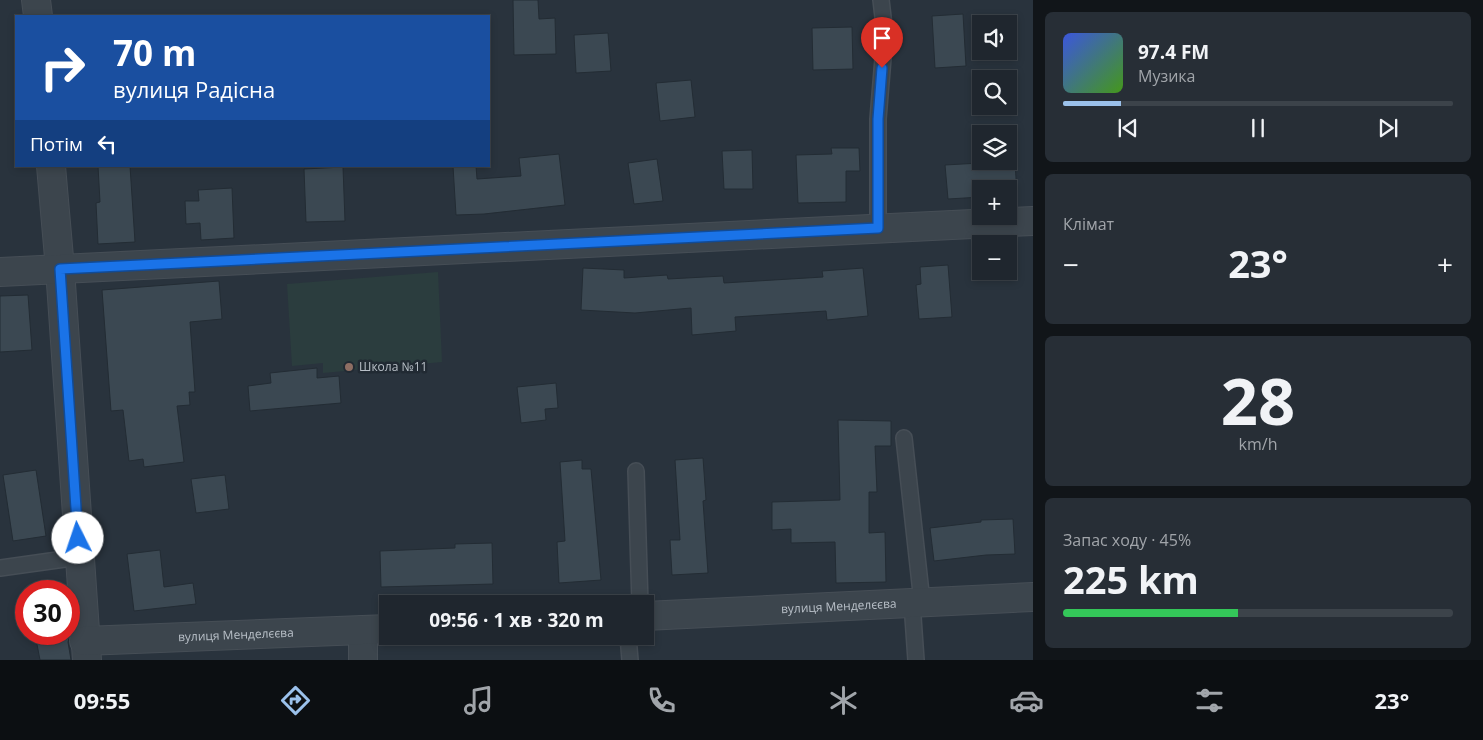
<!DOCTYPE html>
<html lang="uk">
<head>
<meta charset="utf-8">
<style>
  body { margin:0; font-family:"Open Sans",sans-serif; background:#272e36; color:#f1f3f6; height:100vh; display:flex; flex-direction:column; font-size:19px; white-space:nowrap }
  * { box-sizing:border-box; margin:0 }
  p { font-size:16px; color:#a1a5aa }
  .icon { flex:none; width:28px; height:28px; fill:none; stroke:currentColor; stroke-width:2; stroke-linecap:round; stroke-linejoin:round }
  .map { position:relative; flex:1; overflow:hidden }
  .sheet { display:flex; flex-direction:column; gap:12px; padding:12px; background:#111519; width:450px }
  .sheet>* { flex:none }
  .banner { position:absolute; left:15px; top:15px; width:475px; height:152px; border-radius:0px; box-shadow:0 2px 8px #0003,0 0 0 1px #3c434a; background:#1a4fa0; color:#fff; overflow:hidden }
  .controls { position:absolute; left:972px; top:15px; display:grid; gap:10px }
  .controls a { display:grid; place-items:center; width:45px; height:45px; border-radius:0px; background:#1f262e; box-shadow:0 2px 8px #0003,0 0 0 1px #3c434a; font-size:25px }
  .speed { position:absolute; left:15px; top:580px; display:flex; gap:10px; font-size:25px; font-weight:700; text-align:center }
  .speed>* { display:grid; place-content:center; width:65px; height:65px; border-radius:50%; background:#1f262e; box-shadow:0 2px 8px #0003,0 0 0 1px #3c434a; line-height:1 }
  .speed .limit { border:8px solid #d22; background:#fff; color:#111 }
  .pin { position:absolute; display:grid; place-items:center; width:42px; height:42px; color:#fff; margin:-51px -21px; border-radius:50% 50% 50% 0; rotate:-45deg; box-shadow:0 0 5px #0007 }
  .pin .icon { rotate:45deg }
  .me { position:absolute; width:55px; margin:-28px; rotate:356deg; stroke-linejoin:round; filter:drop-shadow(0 0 4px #0008) }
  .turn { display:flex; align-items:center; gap:18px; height:105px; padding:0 15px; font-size:22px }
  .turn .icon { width:65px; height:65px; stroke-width:2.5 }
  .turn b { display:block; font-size:35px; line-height:42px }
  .then { display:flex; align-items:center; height:48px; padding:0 15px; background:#0003; gap:10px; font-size:19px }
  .big { font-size:38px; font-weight:700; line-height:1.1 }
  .sheet .widget { flex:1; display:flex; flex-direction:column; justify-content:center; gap:8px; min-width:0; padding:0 18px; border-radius:8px; background:#272e36 }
  .sheet .dial { align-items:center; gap:0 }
  .dial b { font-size:65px; line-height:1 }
  .song { display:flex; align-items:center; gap:15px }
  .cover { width:60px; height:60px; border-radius:8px; background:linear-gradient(135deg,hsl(230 70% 55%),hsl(100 70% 35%)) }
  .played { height:5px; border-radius:2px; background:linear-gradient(90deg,#9bc1eb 15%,#3c434a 15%) }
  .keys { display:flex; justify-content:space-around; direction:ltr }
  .heat { display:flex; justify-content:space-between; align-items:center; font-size:28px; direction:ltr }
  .charge { height:8px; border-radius:4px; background:linear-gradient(90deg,#34c759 45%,#3c434a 0) }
  .trip { position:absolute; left:379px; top:595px; width:275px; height:50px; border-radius:0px; background:#1f262e; box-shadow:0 2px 8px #0003,0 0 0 1px #3c434a; font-weight:700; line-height:50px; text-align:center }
  .menu { display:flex; height:80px; justify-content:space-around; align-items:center; background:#0c0f12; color:#a1a5aa }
  .menu .icon { width:35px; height:35px }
  .menu .on { color:#9bc1eb }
  .menu b { font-size:22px; color:#f1f3f6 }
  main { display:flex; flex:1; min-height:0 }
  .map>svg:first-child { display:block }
  .green { fill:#2b3d3e }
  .building { fill:#3b4852; stroke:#232c34 }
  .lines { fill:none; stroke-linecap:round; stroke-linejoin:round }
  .service-casing { stroke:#464e56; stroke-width:18 }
  .minor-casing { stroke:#464e56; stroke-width:30 }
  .service { stroke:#3c454d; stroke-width:15 }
  .minor { stroke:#3c454d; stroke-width:28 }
  .route-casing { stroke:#114b97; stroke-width:12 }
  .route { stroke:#1a73e8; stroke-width:9 }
  .education-dot { fill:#8d6e63; stroke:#212a33; stroke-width:2 }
  .labels { text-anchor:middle; stroke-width:5; stroke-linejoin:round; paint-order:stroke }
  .poi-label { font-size:12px; fill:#b9c0c8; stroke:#212a33; text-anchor:start }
  .street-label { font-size:12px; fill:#b9c0c8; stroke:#212a33 }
</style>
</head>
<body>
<main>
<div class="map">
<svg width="1033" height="660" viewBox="0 0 1033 660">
  <rect width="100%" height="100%" fill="#29333d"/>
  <!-- green -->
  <path class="green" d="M 438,272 L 442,362 L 323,373 L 323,363 L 292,366 L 287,284 Z"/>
  <!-- building -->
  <path class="building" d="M 513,0 L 538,0 L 539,19 L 555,18 L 556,54 L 514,55 Z
    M 963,14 L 966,66 L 935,68 L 932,16 Z
    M 852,27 L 853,69 L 813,70 L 812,28 Z
    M 608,33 L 611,71 L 576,73 L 574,35 Z
    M 691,80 L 695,117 L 660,121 L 656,83 Z
    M 831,148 L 859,148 L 860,171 L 846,171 L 846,202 L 798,203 L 796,155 L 832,154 Z
    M 752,150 L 753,189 L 724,189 L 722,151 Z
    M 559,154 L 565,205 L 484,214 L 456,215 L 453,166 L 476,166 L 477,179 L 521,176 L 519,158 Z
    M 657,159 L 663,201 L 634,204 L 628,163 Z
    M 1015,161 L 1017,195 L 1009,196 L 1009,189 L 981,189 L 981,197 L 948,199 L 945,165 Z
    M 98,166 L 130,166 L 135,242 L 98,244 L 96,203 L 100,202 Z
    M 343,167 L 345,221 L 306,222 L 304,169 Z
    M 232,188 L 234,238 L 201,240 L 200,223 L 186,224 L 185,201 L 199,201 L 198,190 Z
    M 948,265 L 952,317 L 919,319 L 916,285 L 921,284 L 920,267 Z
    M 583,268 L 624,270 L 624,278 L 667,275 L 668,279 L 723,276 L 724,283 L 823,277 L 822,271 L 863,268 L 868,316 L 827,320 L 826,311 L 735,317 L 736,331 L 692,335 L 691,308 L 635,313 L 581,310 Z
    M 219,281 L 222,319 L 190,322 L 195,392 L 189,392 L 190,405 L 177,406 L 184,462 L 144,467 L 143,459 L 129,461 L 123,410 L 111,411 L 102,290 Z
    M 28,295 L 32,350 L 0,352 L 0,296 Z
    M 317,368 L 317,378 L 339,376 L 341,403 L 250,411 L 248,386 L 271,383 L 270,373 Z
    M 556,383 L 558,408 L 545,409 L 546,420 L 521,423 L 517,387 Z
    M 838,420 L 891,421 L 891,446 L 875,446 L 877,492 L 869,492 L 869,533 L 885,532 L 886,582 L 836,583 L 835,542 L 791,543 L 791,529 L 772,530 L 772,502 L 840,500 Z
    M 703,458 L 706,500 L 703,501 L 708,573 L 672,575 L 670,540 L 680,540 L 675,460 Z
    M 582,460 L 582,469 L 591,469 L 601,580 L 559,583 L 557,542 L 565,541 L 560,462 Z
    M 36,470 L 46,536 L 13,541 L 3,475 Z
    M 225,475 L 229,509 L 196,513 L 191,479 Z
    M 1013,519 L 1015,554 L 986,555 L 934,561 L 930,528 L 981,522 L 981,520 Z
    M 492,543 L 493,584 L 381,587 L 380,551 L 455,548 L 455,544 Z
    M 160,550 L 164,587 L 193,583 L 196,604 L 134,611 L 127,554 Z
    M 35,634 L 70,634 L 68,642 L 71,660 L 40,660 Z"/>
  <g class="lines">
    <defs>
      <path id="service" d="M 878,228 L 878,119 L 885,34 L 881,0
        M 904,438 L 922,602
        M 636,471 L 640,604
        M 0,568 L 79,557
        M 912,603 L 916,660
        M 628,636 L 630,660"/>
      <g id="minor">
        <path d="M 36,0 L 38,16"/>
        <path d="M 51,166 L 60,269 L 87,660"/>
        <path d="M 0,272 L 1033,221"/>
        <path id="s1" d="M 645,616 L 1033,597"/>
        <path d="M 363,630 L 363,660"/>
        <path id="s2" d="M 84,641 L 388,629"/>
      </g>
    </defs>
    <!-- service casing -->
    <use href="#service" class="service-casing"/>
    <!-- minor casing -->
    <use href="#minor" class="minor-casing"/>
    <!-- service -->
    <use href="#service" class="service"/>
    <!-- minor -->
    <use href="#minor" class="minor"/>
  </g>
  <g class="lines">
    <defs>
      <path id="route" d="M 78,538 L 60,269 L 878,228 L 878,119 L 882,68"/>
    </defs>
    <!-- route casing -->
    <use href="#route" class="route-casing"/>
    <!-- route -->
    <use href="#route" class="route"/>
  </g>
  <!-- markers -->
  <circle class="education-dot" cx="349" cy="367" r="5"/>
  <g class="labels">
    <!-- poi labels -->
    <g class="poi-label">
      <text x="359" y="371">Школа №11</text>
    </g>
    <!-- street labels -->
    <g class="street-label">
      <text dy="4" stroke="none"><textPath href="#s1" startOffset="194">вулиця Менделєєва</textPath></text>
      <text dy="4" stroke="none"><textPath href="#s2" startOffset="152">вулиця Менделєєва</textPath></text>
    </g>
  </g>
</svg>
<div class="controls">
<a><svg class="icon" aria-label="sound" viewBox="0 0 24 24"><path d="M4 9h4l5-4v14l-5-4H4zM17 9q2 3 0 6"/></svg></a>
<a><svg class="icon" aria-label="search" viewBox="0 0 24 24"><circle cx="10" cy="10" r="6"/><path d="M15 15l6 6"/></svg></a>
<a><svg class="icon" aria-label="layers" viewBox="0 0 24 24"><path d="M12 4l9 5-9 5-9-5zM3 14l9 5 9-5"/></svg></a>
<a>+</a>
<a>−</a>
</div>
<div class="speed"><div class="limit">30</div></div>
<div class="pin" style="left:882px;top:68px;background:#d93025"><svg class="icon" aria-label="arrive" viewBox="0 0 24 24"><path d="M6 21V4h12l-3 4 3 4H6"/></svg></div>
<svg class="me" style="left:78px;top:538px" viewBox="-20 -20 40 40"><circle r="19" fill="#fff"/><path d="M0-13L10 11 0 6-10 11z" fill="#1a73e8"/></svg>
<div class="trip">09:56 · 1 хв · 320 m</div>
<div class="banner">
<div class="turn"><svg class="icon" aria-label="right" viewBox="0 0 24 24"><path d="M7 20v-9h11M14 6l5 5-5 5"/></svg><div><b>70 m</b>вулиця Радісна</div></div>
<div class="then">Потім<svg class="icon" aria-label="left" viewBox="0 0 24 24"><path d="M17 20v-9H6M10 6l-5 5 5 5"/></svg></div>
</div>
</div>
<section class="sheet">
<div class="widget">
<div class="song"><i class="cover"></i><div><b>97.4 FM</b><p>Музика</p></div></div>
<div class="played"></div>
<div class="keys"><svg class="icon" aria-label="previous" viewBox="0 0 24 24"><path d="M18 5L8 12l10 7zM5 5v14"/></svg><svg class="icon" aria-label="pause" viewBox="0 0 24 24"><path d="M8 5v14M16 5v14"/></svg><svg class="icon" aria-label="next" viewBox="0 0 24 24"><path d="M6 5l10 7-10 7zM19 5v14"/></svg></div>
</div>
<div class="widget"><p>Клімат</p>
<div class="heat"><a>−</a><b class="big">23°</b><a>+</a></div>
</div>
<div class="widget dial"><b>28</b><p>km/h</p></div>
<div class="widget"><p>Запас ходу · 45%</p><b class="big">225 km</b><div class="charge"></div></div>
</section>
</main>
<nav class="menu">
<b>09:55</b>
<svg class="icon on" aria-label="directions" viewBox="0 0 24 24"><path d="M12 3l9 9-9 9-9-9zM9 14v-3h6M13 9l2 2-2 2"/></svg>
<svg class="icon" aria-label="music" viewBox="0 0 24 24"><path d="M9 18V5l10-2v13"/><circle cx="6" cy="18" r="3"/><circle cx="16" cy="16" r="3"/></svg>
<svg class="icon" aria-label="phone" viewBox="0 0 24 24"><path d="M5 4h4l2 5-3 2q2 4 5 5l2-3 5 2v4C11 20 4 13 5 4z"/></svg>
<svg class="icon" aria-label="climate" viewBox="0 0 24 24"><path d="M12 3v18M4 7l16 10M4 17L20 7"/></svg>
<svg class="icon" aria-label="car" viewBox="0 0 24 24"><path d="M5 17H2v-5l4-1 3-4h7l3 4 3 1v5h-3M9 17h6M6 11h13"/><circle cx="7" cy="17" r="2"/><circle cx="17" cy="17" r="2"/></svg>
<svg class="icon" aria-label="filters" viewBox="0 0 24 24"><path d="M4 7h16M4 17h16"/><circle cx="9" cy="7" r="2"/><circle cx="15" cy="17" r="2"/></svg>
<b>23°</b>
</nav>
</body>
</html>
